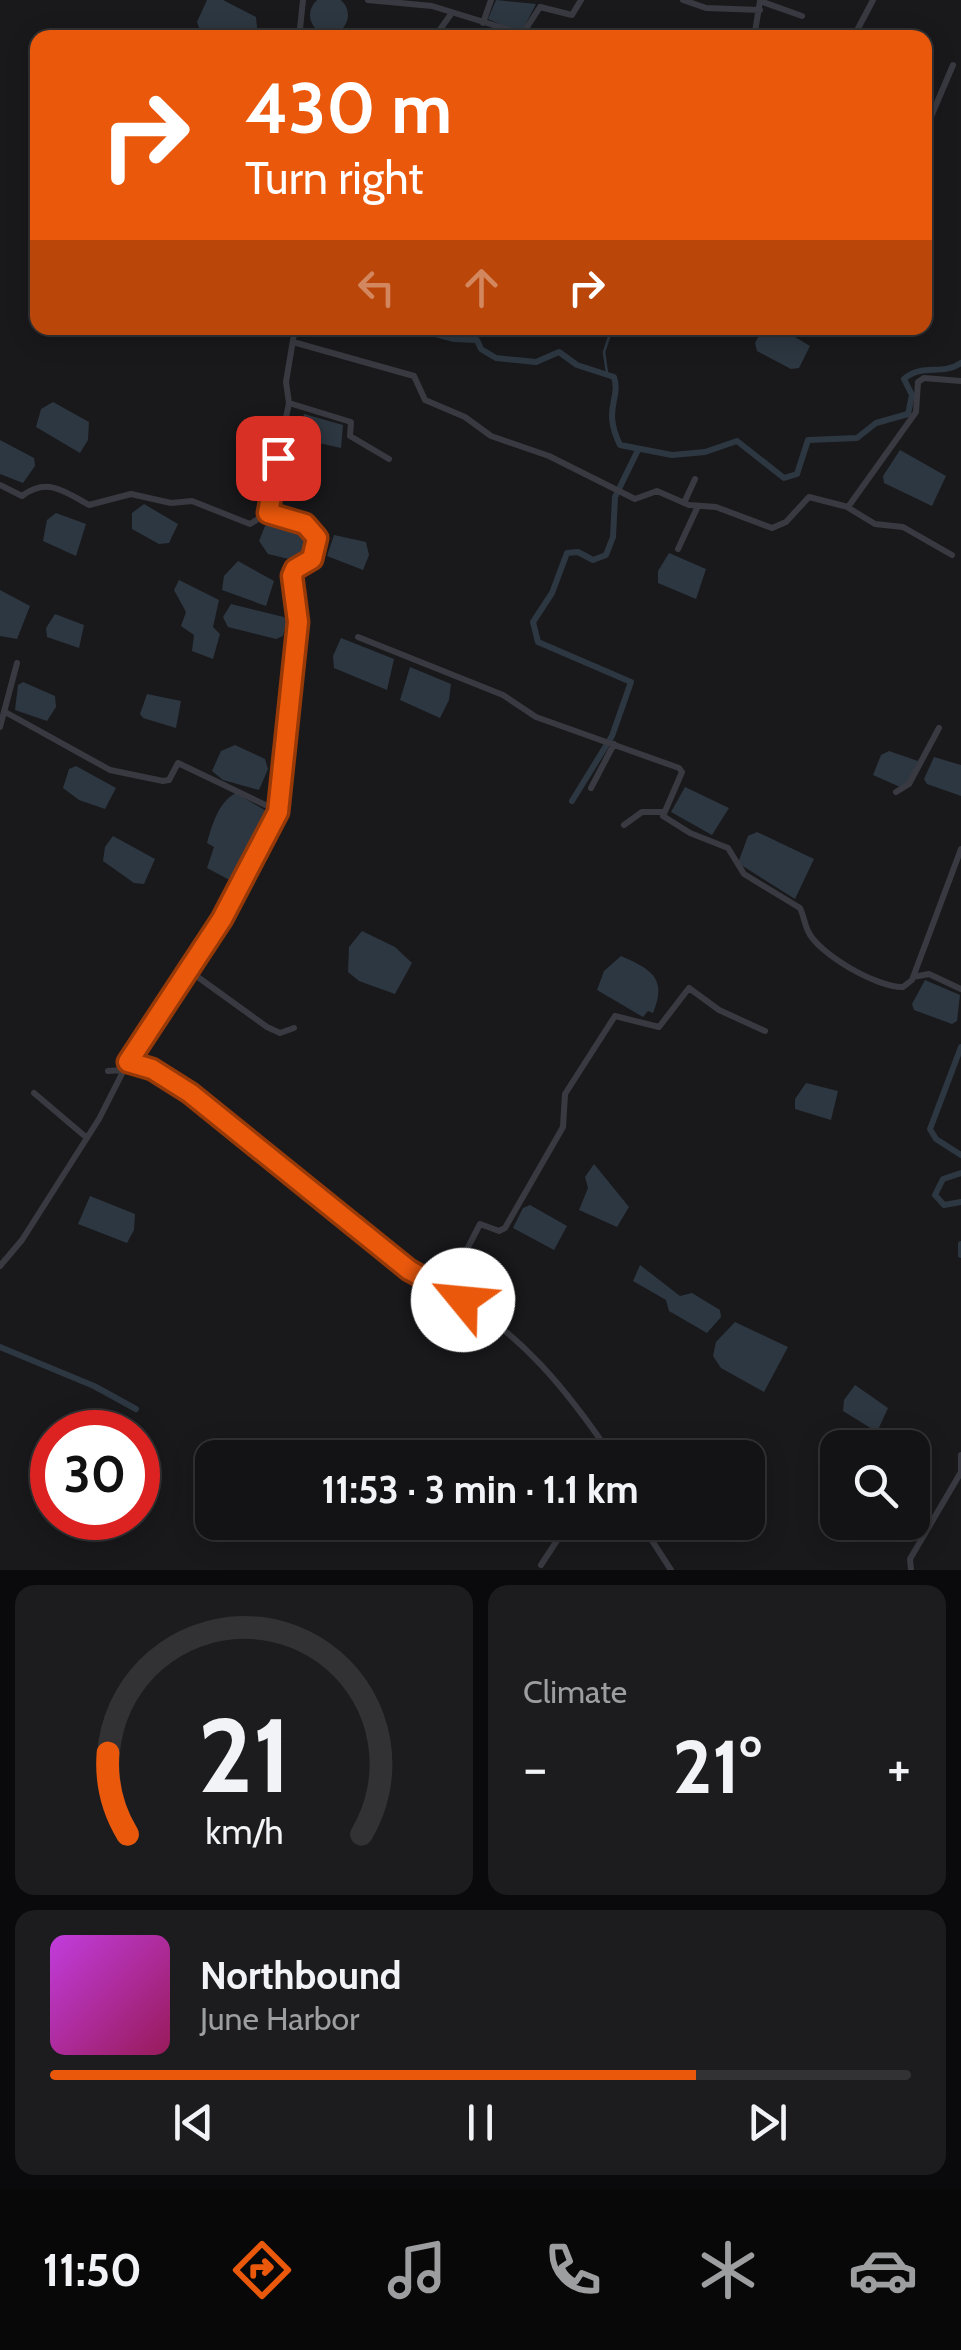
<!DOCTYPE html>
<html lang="en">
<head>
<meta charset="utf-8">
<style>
  body { margin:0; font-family:Cabin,sans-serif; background:#1c1c1e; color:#f1f3f6; height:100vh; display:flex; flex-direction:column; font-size:38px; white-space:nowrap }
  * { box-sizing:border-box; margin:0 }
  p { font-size:32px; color:#9d9ea0 }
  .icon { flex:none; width:55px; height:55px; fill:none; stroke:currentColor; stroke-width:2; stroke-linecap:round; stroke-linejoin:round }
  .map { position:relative; height:1570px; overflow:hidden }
  .side { display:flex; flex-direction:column; gap:15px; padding:15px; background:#0a0a0c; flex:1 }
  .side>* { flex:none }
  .hud { position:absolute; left:30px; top:30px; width:902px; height:305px; border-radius:20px; box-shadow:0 5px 25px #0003,0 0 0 2px #323234; background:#ea580c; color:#fff; overflow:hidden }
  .fabs { position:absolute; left:820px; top:1430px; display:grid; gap:20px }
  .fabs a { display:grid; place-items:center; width:110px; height:110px; border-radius:20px; background:#131315; box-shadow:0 5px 25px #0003,0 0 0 2px #323234; font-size:50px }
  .speed { position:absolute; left:30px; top:1410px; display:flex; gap:20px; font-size:50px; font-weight:700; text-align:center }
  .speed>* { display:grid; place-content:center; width:130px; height:130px; border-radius:50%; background:#131315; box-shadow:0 5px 25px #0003,0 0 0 2px #323234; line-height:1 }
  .speed .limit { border:15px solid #d22; background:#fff; color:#111 }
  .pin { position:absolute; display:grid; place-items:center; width:85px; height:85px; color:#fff; margin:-42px; border-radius:20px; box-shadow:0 5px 15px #0006 }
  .me { position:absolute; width:110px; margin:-55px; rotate:298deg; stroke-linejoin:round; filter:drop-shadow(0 0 8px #0008) }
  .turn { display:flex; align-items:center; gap:35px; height:210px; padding:0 50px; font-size:45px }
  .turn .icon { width:130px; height:130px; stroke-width:2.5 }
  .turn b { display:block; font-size:70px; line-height:85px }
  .lanes { display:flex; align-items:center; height:95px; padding:0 50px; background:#0003; justify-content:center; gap:50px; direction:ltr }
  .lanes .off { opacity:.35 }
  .big { font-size:75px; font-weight:800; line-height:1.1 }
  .side .card { flex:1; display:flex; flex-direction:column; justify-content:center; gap:15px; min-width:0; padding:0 35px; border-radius:20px; background:#1c1c1e }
  .side .dial { align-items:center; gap:0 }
  .dial svg { height:260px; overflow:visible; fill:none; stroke:#323234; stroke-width:7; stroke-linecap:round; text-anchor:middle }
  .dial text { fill:#f1f3f6; stroke:none }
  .song { display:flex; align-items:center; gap:30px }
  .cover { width:120px; height:120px; border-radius:15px; background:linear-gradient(135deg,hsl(290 70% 55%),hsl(330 70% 35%)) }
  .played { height:10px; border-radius:5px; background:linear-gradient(90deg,#ea580c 75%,#323234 75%) }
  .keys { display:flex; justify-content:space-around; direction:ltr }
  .heat { display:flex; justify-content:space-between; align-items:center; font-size:55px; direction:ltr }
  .side .tiles { flex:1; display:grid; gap:15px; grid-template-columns:1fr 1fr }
  .card:last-child { grid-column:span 2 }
  .trip { position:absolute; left:195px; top:1440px; width:570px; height:100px; border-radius:20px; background:#131315; box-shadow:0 5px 25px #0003,0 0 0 2px #323234; font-weight:800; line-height:100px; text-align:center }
  .tabs { display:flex; height:160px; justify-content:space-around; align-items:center; background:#080808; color:#9d9ea0 }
  .tabs .icon { width:70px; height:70px }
  .tabs .current { color:#ea580c }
  .tabs b { font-size:45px; color:#f1f3f6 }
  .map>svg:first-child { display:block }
  .water { fill:#2d3741 }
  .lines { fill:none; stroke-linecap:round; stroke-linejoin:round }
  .stream { stroke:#2d3741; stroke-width:2.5 }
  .canal { stroke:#2d3741; stroke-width:6 }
  .street { stroke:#393a41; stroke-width:6 }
  .route-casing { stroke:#983908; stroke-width:25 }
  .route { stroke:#ea580c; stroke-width:18 }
</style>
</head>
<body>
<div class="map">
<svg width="961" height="1570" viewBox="0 0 961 1570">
  <rect width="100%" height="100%" fill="#19191c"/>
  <!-- water -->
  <path class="water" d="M310 15a19 19 0 1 1 38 0a19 19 0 1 1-38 0Z
    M 207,0 L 223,0 L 256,17 L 258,37 L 201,33 L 197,22 Z
    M 496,0 L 536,4 L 521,33 L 488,19 Z
    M 763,328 L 780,328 L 810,346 L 799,368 L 791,369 L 757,351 L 755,343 Z
    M 53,402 L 89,422 L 88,440 L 80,453 L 36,427 L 41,409 Z
    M 304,414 L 343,425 L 341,448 L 301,439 Z
    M 0,440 L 34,458 L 35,466 L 23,483 L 0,474 Z
    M 900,450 L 946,476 L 932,506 L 884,483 L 883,476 Z
    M 144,504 L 178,524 L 169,543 L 159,544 L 132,529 L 132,513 Z
    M 56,513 L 86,524 L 76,556 L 43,541 L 47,520 Z
    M 278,520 L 297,527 L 308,538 L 306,548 L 293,560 L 268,554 L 259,541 L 265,526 Z
    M 334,535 L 366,542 L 369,555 L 363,570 L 327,556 Z
    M 669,553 L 706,569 L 696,599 L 658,583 L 658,571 Z
    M 238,561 L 274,581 L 266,606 L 222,590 L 224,576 Z
    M 179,580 L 219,600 L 213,627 L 220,634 L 213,659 L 192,651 L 194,635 L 181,626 L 186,612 L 174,590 Z
    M 0,590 L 30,606 L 17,639 L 0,636 Z
    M 231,604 L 284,617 L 287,621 L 283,636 L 276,639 L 228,627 L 223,617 Z
    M 55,614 L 84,625 L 79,648 L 47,637 L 46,628 Z
    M 341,638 L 394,659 L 387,690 L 334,668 L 333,656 Z
    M 410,667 L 451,684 L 449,700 L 440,718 L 400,700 Z
    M 23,682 L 55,696 L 56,707 L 47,721 L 15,710 L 18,685 Z
    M 147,694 L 181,701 L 176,728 L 143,718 L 140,714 Z
    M 235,745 L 265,759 L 268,769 L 259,790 L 223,780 L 212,771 L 221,751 Z
    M 889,751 L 918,761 L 907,783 L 900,787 L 873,775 L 881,755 Z
    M 934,757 L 961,765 L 961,796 L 927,784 L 924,779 Z
    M 76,766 L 116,788 L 105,809 L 79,800 L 63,788 L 69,769 Z
    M 685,787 L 729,808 L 712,835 L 671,812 Z
    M 236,793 L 268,812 L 270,818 L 237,884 L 207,868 L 214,847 L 207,843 C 212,825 219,801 236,793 Z
    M 757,832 L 814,859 L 795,899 L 738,863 L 748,836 Z
    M 113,836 L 155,859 L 144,884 L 134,883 L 103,861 L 105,847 Z
    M 362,931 L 395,947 L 412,963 L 395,994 L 359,981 L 348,972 L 349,947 Z
    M 621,956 C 653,970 667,979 653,1013 L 648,1011 L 643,1017 L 597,990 L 604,971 Z
    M 925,980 L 960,995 L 957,1021 L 952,1024 L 914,1010 L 912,1004 Z
    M 806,1083 L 838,1091 L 831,1120 L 795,1109 L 795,1099 Z
    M 594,1164 L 629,1207 L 617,1227 L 579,1210 L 588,1188 L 585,1177 Z
    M 90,1196 L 135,1214 L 134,1230 L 127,1243 L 78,1224 Z
    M 530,1205 L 567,1226 L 554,1250 L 513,1228 L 523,1208 Z
    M 640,1265 L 680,1296 L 692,1293 L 720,1310 L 721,1317 L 707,1333 L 669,1311 L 666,1300 L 633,1281 Z
    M 735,1322 L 788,1347 L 764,1392 L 721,1368 L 713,1356 L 716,1342 Z
    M 855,1385 L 888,1408 L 877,1432 L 843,1411 L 844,1400 Z"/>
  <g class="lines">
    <!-- stream -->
    <path class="stream" d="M 607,373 L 604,352 L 612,328"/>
    <!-- canal -->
    <path class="canal" d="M 414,328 L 454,339 L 477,340 L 481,349 L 496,358 L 536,362 L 559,352 L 577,365 L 614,377 C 621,400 602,408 620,445 L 672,455 L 705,452 L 737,441 L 784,478 L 797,474 L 808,440 L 857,438 L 876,423 L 908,414 L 912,395 L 904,379 C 922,363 942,376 961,363
      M 572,801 L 612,736 L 631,682 L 538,642 L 533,622 L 552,593 L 567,553 L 578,552 L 593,560 L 606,555 L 613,537 L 615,497 L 637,452
      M 961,1047 L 930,1129 L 936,1139 L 961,1155
      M 961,1173 L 943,1179 L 935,1195 L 944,1205 L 961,1202
      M 961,1244 L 961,1255
      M 0,1347 L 94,1386 L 136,1409"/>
    <!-- street -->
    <path class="street" d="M 368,0 L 432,6 L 535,38
      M 683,0 L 706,8 L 760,10
      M 483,23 L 491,0
      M 522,35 L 540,7 L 572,15 L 581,0
      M 299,38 L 303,0
      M 434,38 L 451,14
      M 754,38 L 760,1 L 802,16
      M 853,38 L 873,0
      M 927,126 L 953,65
      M 293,342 L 414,376 L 425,400 L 465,417 L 491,436 L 549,456 L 635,499 L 657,491 L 689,505 L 716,507 L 772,528 L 786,522 L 809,497 L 848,507 L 916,412 L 918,382 L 924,378 L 961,381
      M 289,403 L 351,422 L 350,436 L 389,459
      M 0,485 L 22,496 C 47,477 64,491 89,505 L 131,494 L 171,503 L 192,501 L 250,524 L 268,513
      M 684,503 L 695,479
      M 847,507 L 875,524 L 903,527 L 952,555
      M 678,549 L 698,506
      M 358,637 L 503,695 L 536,717 L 679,768 L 682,772 L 663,816 L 690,833 L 728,848 L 744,874 L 800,908 C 804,916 804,923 808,931 C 818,954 878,988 903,987 L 912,980 L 961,849
      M 7,713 L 110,770 L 163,781 L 169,780 L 178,763 L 278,811
      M 0,727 L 17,663
      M 591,788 L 614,744
      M 896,792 L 909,784 L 939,728
      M 624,825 L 642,812 L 662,812
      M 188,970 L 267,1027 L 280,1033 L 294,1028
      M 913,977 L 929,974 L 961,989
      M 128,1061 L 152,1069 L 190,1093 L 409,1270 L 448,1288
      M 108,1071 L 123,1070
      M 34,1093 L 87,1138
      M 0,1266 L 22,1240 L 99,1119 L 133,1052 L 223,919 L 278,811 L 298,621 L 292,576 L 295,569 L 312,559 L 317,538 L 305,525 L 267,510 L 289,403 L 286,382 L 295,328
      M 961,1455 L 961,1471
      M 613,1458 C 568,1391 520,1331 448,1292 L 448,1286 L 480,1224 L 499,1231 L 505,1228 L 563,1127 L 565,1094 L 615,1016 L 659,1027 L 689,988 L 719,1010 L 765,1031
      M 640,1522 L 671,1570
      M 541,1565 L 569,1522
      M 911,1570 L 910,1559 L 961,1472"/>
  </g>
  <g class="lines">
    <defs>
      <path id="route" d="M 278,458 L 268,513 L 305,524 L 317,538 L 312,559 L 295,569 L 292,576 L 298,622 L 278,812 L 222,919 L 128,1062 L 152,1069 L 190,1093 L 409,1270 L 463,1300"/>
    </defs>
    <!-- route casing -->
    <use href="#route" class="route-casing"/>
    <!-- route -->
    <use href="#route" class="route"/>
  </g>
</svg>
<div class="fabs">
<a><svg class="icon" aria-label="search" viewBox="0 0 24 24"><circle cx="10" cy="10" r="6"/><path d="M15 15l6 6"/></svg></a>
</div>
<div class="speed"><div class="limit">30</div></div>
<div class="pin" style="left:278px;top:458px;background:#d93025"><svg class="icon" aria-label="arrive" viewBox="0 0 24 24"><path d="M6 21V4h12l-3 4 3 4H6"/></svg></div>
<svg class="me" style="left:463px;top:1300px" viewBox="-20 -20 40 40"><circle r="19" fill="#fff"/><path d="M0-13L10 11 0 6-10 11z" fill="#ea580c"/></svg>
<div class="trip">11:53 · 3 min · 1.1 km</div>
<div class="hud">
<div class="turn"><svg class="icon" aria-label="right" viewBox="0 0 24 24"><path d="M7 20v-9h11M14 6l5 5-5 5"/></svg><div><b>430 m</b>Turn right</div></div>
<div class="lanes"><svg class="icon off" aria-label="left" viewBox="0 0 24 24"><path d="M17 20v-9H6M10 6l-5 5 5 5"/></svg><svg class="icon off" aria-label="ahead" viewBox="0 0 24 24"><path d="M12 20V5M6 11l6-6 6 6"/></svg><svg class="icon" aria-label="right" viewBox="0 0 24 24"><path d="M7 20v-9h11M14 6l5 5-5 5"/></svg></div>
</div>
</div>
<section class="side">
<div class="tiles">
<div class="card dial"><svg viewBox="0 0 100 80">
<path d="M14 69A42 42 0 1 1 86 69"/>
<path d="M14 69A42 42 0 0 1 8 44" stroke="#ea580c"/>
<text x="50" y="56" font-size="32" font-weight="700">21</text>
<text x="50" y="72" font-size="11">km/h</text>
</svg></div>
<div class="card"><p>Climate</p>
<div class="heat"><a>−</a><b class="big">21°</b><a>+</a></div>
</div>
<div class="card">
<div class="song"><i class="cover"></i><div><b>Northbound</b><p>June Harbor</p></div></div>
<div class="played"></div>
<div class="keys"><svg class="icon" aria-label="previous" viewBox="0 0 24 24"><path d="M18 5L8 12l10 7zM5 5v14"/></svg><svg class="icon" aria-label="pause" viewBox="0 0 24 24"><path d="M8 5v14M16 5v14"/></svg><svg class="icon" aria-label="next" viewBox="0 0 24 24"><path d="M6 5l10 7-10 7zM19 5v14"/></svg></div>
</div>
</div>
</section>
<nav class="tabs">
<b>11:50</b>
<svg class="icon current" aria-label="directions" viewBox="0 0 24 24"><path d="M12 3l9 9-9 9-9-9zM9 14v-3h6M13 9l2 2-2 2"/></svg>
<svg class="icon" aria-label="music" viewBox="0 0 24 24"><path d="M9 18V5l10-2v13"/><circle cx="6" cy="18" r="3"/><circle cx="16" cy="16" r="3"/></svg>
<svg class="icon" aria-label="phone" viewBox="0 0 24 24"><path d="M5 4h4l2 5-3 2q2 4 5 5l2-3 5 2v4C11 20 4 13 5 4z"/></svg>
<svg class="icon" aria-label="climate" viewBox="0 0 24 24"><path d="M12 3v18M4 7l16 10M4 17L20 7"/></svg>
<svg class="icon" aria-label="car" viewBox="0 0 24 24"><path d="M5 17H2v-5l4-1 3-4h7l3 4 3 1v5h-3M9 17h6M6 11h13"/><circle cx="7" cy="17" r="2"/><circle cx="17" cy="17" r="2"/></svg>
</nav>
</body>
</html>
